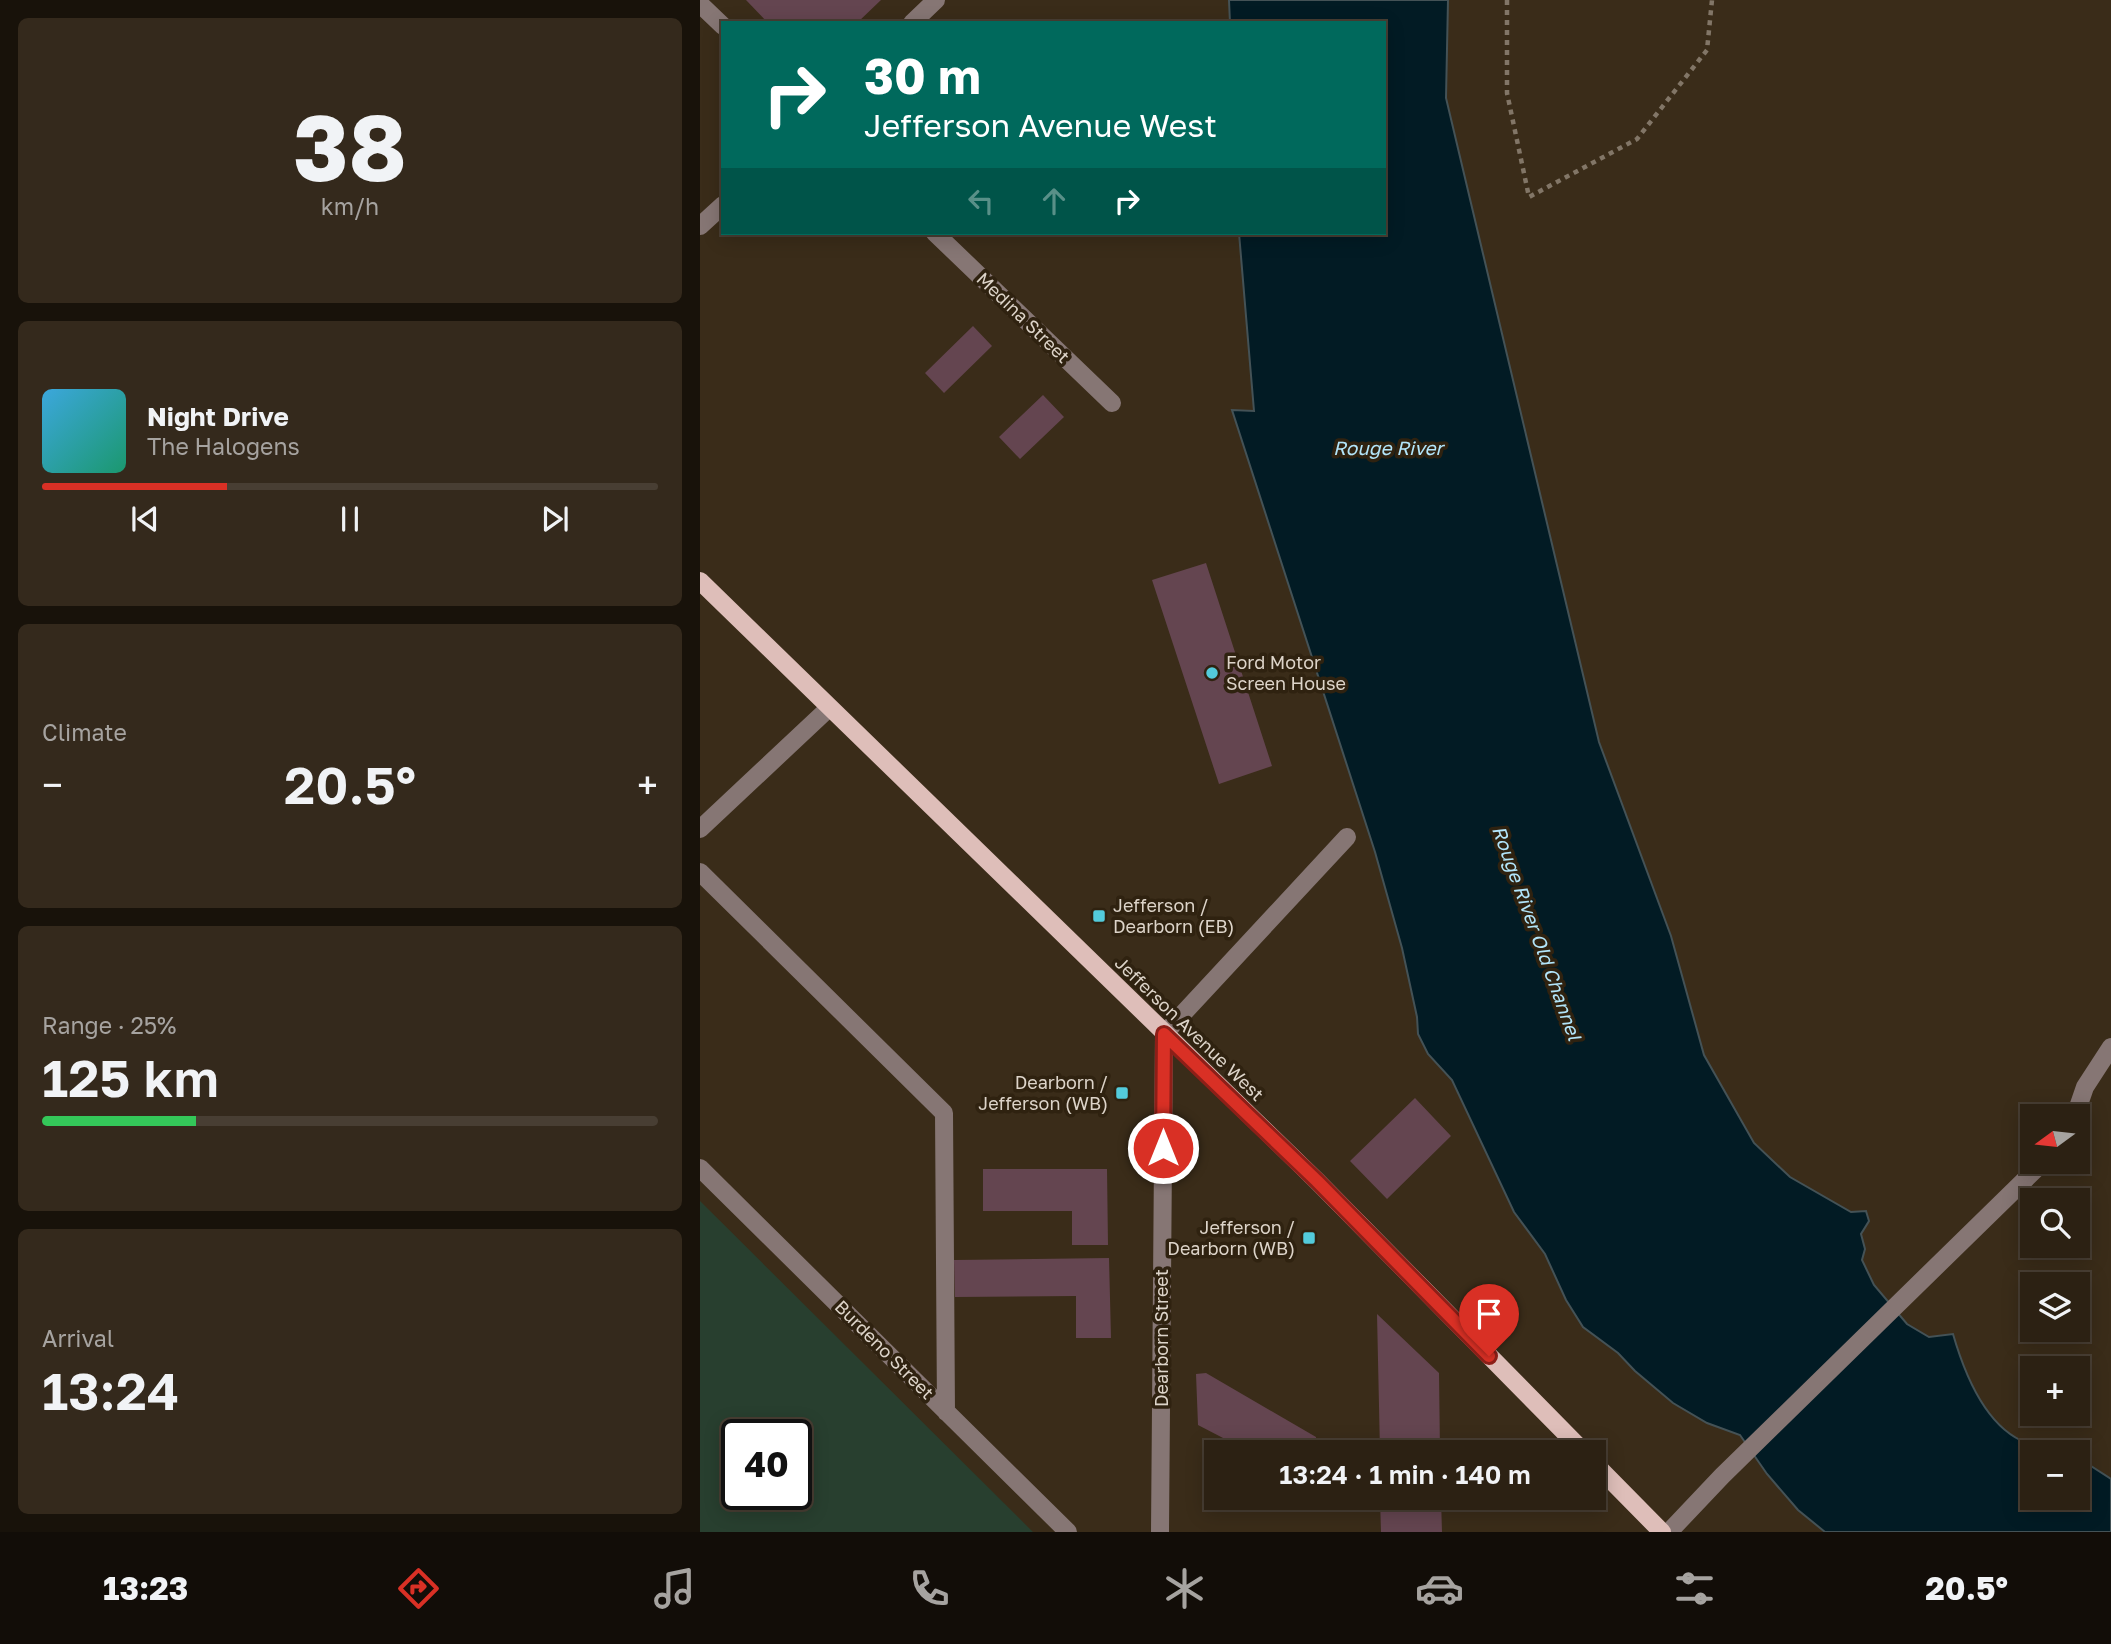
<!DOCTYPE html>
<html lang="en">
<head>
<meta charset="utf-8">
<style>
  body { margin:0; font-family:"Golos Text",sans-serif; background:#34291c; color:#f1f3f6; height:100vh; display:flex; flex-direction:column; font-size:26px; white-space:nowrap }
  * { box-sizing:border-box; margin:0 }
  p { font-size:23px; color:#a6a3a0 }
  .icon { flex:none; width:38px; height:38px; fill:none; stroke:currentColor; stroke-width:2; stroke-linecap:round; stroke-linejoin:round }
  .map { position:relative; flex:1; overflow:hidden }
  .panel { display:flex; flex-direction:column; gap:18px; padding:18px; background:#18120a; width:700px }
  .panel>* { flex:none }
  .guide { position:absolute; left:21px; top:21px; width:665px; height:214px; border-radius:0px; box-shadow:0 4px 18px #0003,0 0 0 2px #483e33; background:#00695c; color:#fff; overflow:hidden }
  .needle { width:46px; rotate:255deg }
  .fabs { position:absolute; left:1320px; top:1104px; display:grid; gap:14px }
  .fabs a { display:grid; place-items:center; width:70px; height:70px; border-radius:0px; background:#2c2113; box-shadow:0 4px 18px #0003,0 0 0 2px #483e33; font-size:35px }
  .speed { position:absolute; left:21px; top:1419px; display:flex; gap:14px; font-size:35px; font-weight:700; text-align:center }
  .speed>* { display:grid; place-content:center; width:91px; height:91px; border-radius:50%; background:#2c2113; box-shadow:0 4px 18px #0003,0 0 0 2px #483e33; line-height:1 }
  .speed .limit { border:4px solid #111; border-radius:10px; background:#fff; color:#111 }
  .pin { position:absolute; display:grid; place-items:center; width:60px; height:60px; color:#fff; margin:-72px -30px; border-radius:50% 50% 50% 0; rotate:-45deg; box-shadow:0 0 7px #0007 }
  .pin .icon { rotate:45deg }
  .me { position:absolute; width:77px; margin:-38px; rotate:0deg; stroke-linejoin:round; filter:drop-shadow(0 0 5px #0008) }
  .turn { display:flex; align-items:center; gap:24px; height:147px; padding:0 28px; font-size:32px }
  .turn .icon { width:91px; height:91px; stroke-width:2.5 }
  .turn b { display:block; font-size:49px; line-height:60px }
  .lanes { display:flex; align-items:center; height:66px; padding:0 28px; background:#0003; justify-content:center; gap:35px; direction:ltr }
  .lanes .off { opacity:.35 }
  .big { font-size:52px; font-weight:600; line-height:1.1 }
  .panel .card { flex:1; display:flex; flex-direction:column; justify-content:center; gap:10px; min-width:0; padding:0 24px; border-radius:10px; background:#34291c }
  .panel .dial { align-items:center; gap:0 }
  .dial b { font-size:91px; line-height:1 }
  .song { display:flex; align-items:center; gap:21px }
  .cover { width:84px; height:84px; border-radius:10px; background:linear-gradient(135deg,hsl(200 70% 55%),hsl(160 70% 35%)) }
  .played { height:7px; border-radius:4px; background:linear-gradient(90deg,#d93025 30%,#483e33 30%) }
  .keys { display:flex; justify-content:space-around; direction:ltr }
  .heat { display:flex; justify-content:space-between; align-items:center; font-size:38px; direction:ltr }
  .charge { height:10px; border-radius:5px; background:linear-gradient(90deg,#34c759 25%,#483e33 0) }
  .trip { position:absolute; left:504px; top:1440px; width:402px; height:70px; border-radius:0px; background:#2c2113; box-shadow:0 4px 18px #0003,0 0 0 2px #483e33; font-weight:600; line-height:70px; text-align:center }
  .dock { display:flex; height:112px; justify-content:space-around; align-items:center; background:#120d08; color:#a6a3a0 }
  .dock .icon { width:49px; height:49px }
  .dock .selected { color:#d93025 }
  .dock b { font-size:32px; color:#f1f3f6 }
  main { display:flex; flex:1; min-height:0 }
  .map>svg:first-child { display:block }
  .green { fill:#283f2f; fill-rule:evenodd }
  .water { fill:#021b24; stroke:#445256; stroke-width:2 }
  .building { fill:#644550 }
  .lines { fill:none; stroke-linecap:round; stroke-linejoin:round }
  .path { stroke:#827667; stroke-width:4.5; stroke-dasharray:5 5; stroke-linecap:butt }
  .minor { stroke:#867674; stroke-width:18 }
  .major { stroke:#debeb9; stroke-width:18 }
  .route-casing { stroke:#8d1f18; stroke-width:18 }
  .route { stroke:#d93025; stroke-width:12 }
  .poi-dot { fill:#53cbdb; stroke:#2f2210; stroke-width:2.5 }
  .labels { text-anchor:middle; stroke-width:7; stroke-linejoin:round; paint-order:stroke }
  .street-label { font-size:18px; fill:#ddd4c9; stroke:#2f2210 }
  .poi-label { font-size:18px; fill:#ddd4c9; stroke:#2f2210; text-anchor:start }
  .water-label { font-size:19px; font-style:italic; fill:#b2e5fa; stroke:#2f2210 }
</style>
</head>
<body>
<main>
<section class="panel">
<div class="card dial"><b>38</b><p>km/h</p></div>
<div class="card">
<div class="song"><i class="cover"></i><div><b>Night Drive</b><p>The Halogens</p></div></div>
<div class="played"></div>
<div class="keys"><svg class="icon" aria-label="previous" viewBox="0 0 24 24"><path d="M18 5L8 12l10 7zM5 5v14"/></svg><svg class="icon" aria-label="pause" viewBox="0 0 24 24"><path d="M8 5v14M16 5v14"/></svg><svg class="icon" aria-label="next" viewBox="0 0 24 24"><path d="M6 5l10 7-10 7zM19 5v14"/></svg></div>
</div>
<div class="card"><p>Climate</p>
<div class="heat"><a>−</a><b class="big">20.5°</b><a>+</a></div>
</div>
<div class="card"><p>Range · 25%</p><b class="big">125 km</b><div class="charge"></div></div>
<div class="card"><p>Arrival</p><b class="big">13:24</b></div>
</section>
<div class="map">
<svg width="1411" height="1532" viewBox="0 0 1411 1532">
  <rect width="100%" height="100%" fill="#3a2c19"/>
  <!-- green -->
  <path class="green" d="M 0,1201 L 333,1532 L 0,1532 ZM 37,1435 L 96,1435 L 96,1494 L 37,1494 Z"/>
  <!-- water -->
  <path class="water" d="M 529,0 L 748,0 L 746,98 L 899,742 L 971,936 L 1004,1055 L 1054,1143 L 1090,1177 L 1151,1212 L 1166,1211 L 1169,1221 L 1161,1234 L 1165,1249 L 1162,1260 L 1174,1285 L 1207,1324 L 1229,1337 L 1253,1334 C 1264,1372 1286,1428 1327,1443 C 1340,1448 1355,1449 1369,1452 L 1332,1452 L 1332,1498 L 1377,1498 L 1377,1457 L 1411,1479 L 1411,1532 L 1125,1532 L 1098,1510 L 1067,1474 L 1040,1435 L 1007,1423 L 973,1403 L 935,1371 L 918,1353 L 883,1327 L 866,1300 L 845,1254 L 814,1212 L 752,1080 L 728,1054 L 718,1034 L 717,1017 L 702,948 L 675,852 L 532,410 L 554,411 L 539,233 L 684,233 L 684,23 L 530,23 Z"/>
  <!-- building -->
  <path class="building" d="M 46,0 L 181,0 L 157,23 L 68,23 Z
    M 273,326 L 292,346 L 244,393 L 225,373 Z
    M 343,395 L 364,417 L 320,459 L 299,437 Z
    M 506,563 L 572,766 L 519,784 L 452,580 Z
    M 715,1098 L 751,1136 L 687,1199 L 650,1161 Z
    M 283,1169 L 407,1169 L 408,1245 L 372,1245 L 372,1211 L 283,1211 Z
    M 409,1258 L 411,1338 L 376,1338 L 376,1296 L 255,1297 L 254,1260 Z
    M 677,1314 L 739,1373 L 740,1452 L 680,1452 Z
    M 506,1373 L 616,1437 L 617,1452 L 550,1452 L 498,1425 L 496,1374 Z
    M 680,1498 L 741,1498 L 742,1532 L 681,1532 Z"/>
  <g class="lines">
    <!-- path -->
    <path class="path" d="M 807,0 L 807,93 L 829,197 L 937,139 L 1007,50 L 1012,0"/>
    <!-- minor -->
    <path class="minor" d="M 0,4 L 23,26
      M 212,23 L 236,0
      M 0,226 L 23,205
      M 235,233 L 412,403
      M 0,829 L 129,708
      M 0,872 L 244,1113 L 246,1412
      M 1375,1116 L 1385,1087 L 1411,1047
      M 0,1168 L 368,1532
      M 460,1532 L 464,1034 L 647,837
      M 969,1532 L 1022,1476 L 1343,1162"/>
    <!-- major -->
    <path class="major" d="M 0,581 L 617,1181 L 884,1452
      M 894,1463 L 962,1532"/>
  </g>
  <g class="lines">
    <defs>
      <path id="route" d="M 463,1148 L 464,1034 L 617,1181 L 789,1356"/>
    </defs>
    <!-- route casing -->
    <use href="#route" class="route-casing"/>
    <!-- route -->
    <use href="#route" class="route"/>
  </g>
  <!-- markers -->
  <g class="poi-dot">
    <circle cx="512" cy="673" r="7"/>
    <rect x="392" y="909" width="14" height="14" rx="3.5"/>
    <rect x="415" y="1086" width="14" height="14" rx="3.5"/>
    <rect x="602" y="1231" width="14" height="14" rx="3.5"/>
  </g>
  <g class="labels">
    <!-- street labels -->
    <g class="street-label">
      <text transform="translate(323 318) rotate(44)" y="6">Medina Street</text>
      <text transform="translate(489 1029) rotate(44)" y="6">Jefferson Avenue West</text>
      <text transform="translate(462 1338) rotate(-90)" y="6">Dearborn Street</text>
      <text transform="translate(184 1350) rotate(45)" y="6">Burdeno Street</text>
    </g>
    <!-- poi labels -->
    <g class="poi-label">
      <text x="526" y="669">Ford Motor<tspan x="526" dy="21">Screen House</tspan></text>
      <text x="413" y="912">Jefferson /<tspan x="413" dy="21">Dearborn (EB)</tspan></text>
      <text x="408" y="1089" text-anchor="end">Dearborn /<tspan x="408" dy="21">Jefferson (WB)</tspan></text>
      <text x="595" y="1234" text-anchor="end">Jefferson /<tspan x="595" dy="21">Dearborn (WB)</tspan></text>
    </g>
    <!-- water labels -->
    <g class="water-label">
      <text x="688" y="455">Rouge River</text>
      <text transform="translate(837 933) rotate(70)" y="7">Rouge River Old Channel</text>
    </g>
  </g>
</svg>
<div class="fabs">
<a><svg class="needle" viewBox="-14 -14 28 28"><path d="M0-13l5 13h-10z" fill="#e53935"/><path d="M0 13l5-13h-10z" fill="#a6a3a0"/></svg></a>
<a><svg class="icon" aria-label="search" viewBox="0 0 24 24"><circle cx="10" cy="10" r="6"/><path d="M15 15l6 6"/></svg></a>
<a><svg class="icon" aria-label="layers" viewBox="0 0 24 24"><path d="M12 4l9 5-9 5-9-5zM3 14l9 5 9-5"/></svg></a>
<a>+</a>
<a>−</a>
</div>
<div class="speed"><div class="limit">40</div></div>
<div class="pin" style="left:789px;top:1356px;background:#d93025"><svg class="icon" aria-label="arrive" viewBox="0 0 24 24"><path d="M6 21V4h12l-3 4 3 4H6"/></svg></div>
<svg class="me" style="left:463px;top:1148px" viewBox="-20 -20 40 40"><circle r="17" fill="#d93025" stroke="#fff" stroke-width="3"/><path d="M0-11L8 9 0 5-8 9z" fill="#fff"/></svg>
<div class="trip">13:24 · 1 min · 140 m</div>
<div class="guide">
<div class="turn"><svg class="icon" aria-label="right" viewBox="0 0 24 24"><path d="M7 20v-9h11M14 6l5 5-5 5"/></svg><div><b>30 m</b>Jefferson Avenue West</div></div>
<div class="lanes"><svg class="icon off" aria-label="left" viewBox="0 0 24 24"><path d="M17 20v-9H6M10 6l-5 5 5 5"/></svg><svg class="icon off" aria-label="ahead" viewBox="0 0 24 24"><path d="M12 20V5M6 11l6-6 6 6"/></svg><svg class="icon" aria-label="right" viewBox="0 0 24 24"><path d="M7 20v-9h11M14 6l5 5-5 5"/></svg></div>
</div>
</div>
</main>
<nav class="dock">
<b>13:23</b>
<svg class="icon selected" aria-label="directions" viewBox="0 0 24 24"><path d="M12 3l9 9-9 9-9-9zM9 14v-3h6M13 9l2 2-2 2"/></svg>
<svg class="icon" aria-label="music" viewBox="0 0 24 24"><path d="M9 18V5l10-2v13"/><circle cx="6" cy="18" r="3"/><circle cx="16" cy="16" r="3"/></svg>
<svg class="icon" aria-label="phone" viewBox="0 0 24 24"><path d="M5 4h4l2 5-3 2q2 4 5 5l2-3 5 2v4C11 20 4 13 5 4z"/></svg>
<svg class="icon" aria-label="climate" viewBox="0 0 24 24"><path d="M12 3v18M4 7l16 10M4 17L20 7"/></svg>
<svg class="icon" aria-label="car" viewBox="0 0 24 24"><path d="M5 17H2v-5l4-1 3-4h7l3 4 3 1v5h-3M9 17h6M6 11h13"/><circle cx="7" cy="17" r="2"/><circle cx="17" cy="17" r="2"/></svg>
<svg class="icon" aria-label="filters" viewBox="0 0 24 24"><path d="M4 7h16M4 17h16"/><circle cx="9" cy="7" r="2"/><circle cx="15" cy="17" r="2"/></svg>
<b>20.5°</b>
</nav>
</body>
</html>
